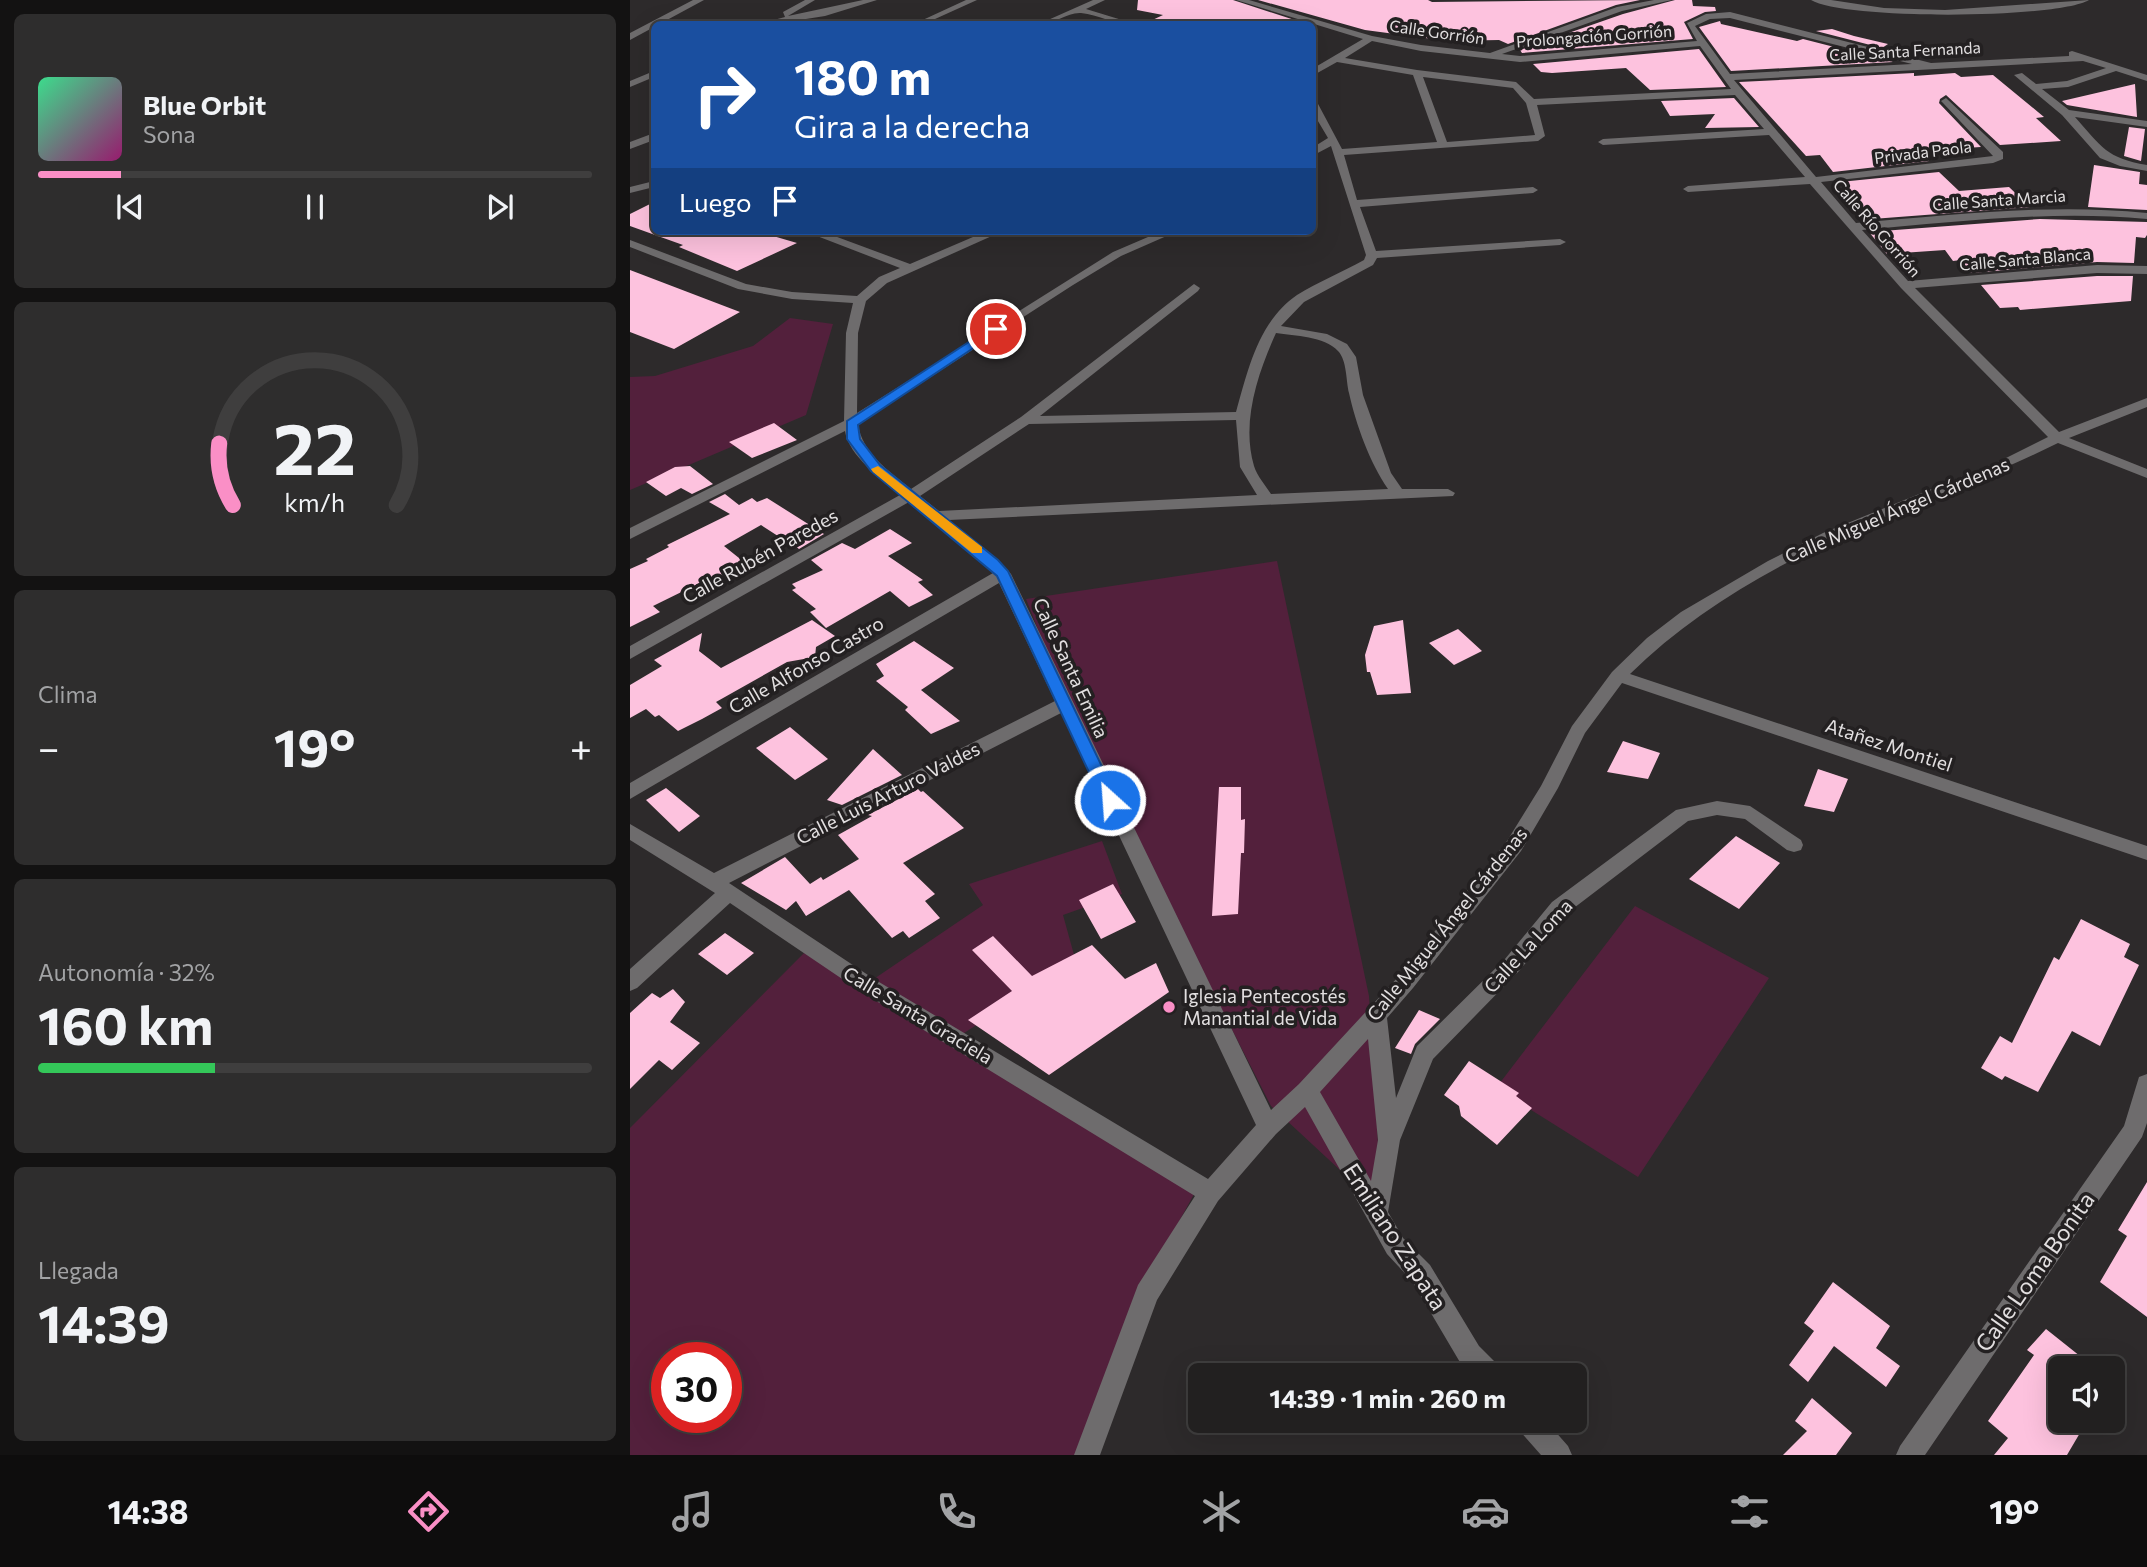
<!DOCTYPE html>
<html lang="es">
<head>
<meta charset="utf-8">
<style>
  body { margin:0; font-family:Commissioner,sans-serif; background:#2e2d2d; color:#f1f3f6; height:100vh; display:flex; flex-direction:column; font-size:26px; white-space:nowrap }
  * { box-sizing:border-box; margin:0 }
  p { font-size:23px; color:#a2a3a5 }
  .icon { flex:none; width:38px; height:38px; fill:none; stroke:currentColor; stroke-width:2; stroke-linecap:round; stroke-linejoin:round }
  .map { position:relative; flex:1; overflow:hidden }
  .side { display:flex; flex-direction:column; gap:14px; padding:14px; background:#131212; width:630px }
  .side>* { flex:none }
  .banner { position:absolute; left:21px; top:21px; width:665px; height:214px; border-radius:10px; box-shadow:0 7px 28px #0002,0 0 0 2px #3f3e3e; background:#1a4fa0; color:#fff; overflow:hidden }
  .buttons { position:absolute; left:1418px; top:1356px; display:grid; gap:14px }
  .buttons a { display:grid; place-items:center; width:77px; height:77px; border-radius:10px; background:#222020; box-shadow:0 7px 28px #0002,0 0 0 2px #3f3e3e; font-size:35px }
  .speed { position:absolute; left:21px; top:1342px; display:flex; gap:14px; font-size:35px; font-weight:700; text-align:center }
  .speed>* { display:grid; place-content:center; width:91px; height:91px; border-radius:50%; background:#222020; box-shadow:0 7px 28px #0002,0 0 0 2px #3f3e3e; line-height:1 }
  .speed .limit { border:10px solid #d22; background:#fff; color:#111 }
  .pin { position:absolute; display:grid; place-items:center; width:60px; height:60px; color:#fff; margin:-30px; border:4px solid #fff; border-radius:50%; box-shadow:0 2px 7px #0007 }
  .me { position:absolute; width:77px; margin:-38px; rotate:334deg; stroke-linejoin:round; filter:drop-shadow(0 0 5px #0008) }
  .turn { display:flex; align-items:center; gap:24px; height:147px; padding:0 28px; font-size:32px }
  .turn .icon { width:91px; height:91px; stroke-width:2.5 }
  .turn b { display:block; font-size:49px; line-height:60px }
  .then { display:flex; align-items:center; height:66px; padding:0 28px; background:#0003; gap:14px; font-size:26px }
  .big { font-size:52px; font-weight:700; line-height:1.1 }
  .side .tile { flex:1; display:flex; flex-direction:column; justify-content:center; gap:10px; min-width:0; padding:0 24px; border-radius:10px; background:#2e2d2d }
  .side .dial { align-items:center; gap:0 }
  .dial svg { height:182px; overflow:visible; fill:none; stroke:#3f3e3e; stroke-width:7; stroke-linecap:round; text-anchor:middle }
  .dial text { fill:#f1f3f6; stroke:none }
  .song { display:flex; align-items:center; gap:21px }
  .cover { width:84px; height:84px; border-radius:10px; background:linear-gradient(135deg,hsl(150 70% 55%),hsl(320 70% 35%)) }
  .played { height:7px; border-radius:4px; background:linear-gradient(90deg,#fa8fc6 15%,#3f3e3e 15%) }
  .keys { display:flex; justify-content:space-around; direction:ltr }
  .heat { display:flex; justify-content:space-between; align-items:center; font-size:38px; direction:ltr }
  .charge { height:10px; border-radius:5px; background:linear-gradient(90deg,#34c759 32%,#3f3e3e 0) }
  .trip { position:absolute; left:558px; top:1363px; width:399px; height:70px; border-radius:10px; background:#222020; box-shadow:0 7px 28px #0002,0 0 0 2px #3f3e3e; font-weight:700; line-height:70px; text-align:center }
  .tab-bar { display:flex; height:112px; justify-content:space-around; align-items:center; background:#0e0d0d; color:#a2a3a5 }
  .tab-bar .icon { width:49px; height:49px }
  .tab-bar .active { color:#fa8fc6 }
  .tab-bar b { font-size:32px; color:#f1f3f6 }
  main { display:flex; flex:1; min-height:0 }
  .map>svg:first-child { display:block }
  .green { fill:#53203c; fill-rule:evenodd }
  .building { fill:#fdc2de }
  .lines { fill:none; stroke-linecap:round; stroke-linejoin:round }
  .minor { fill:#6e6c6d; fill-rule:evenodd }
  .route { fill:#1a73e8; stroke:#114b97; stroke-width:2 }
  .slow { fill:#f59e0b }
  .poi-dot { fill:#fa8fc6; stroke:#232021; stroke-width:2.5 }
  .labels { text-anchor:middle; stroke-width:7; stroke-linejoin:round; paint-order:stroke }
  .far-street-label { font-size:16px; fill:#e2dfe0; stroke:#232021 }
  .street-label { font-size:19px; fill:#e2dfe0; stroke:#232021 }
  .poi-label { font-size:19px; fill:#e2dfe0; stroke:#232021; text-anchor:start }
  .near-street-label { font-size:23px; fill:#e2dfe0; stroke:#232021 }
</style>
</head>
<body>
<main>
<section class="side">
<div class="tile">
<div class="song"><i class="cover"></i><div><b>Blue Orbit</b><p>Sona</p></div></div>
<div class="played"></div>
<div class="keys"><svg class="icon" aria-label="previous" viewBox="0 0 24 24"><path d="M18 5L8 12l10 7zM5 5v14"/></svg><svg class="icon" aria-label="pause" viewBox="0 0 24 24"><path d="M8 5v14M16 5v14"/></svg><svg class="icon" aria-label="next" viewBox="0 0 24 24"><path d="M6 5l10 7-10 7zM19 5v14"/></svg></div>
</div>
<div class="tile dial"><svg viewBox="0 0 100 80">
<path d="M14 69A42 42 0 1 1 86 69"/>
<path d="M14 69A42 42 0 0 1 8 42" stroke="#fa8fc6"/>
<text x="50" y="56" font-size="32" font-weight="700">22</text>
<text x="50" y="72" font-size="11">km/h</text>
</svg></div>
<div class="tile"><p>Clima</p>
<div class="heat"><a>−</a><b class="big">19°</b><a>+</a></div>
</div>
<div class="tile"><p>Autonomía · 32%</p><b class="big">160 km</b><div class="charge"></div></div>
<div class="tile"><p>Llegada</p><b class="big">14:39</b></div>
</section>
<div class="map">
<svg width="1517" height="1455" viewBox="0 0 1517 1455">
  <rect width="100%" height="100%" fill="#2d2a2b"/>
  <!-- green -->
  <path class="green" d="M 160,318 L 203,324 L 176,415 L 0,490 L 0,377 L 25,376 L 123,346 Z
    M 647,561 L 739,996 L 752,1209 L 641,1106 L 444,720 L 396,599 Z
    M 472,841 L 492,894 L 433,915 L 446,962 L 323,1040 L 569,1185 L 512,1289 L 454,1455 L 0,1455 L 0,1128 L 174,953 L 232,987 L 353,905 L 339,884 ZM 37,1358 L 96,1358 L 96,1418 L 37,1418 Z
    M 1005,906 L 1139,978 L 1008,1177 L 866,1088 Z"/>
  <!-- building -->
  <path class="building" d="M 508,0 L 603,0 L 677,24 L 514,24 L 533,15 L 507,10 Z
    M 628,0 L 798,0 L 802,2 L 1010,0 L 986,5 L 878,44 L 869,40 L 818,41 L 735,30 Z
    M 1045,0 L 1062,0 L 1063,6 L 1085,7 L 1086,11 L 1075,12 L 1054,22 L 1063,39 L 892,53 L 890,50 L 993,14 Z
    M 1090,21 L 1091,24 L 1167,41 L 1173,39 L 1263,62 L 1101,71 L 1069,27 Z
    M 1202,29 L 1224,36 L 1258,44 L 1252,48 L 1186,31 Z
    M 1069,49 L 1096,87 L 1020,90 L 996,68 L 922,73 L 911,72 L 903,64 Z
    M 1284,73 L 1284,76 L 1325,73 L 1331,77 L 1363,75 L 1414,117 L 1406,118 L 1431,141 L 1370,145 L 1316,95 L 1310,99 L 1309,103 L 1351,147 L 1288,151 L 1299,161 L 1203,172 L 1190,155 L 1176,156 L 1109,82 Z
    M 1505,84 L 1507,117 L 1437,105 L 1432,101 Z
    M 1104,98 L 1129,127 L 1075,128 L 1085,114 L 1040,116 L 1031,101 Z
    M 1499,127 L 1515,129 L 1511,161 L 1494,156 Z
    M 1464,165 L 1510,172 L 1509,184 L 1517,185 L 1517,210 L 1458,207 Z
    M 1309,172 L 1329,191 L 1379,187 L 1400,207 L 1229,220 L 1218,205 L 1227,205 L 1210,182 Z
    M 24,202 L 24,231 L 126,231 L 167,243 L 107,271 L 49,247 L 53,245 L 0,226 L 0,214 Z
    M 1410,219 L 1517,222 L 1517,235 L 1515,238 L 1506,237 L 1504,263 L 1467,262 L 1341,273 L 1331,260 L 1323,261 L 1315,250 L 1257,254 L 1239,232 Z
    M 0,270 L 110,312 L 44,349 L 0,332 Z
    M 1467,276 L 1503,276 L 1501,301 L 1390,310 L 1388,307 L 1370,308 L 1351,285 Z
    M 144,423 L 167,440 L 122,458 L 99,442 Z
    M 60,466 L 83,484 L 62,494 L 51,488 L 36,496 L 16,482 L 45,467 Z
    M 95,494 L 109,505 L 122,498 L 127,502 L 137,498 L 194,534 L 169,549 L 154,536 L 151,538 L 131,525 L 94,546 L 119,566 L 92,579 L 86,575 L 23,606 L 30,612 L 0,627 L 0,569 L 18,561 L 16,559 L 39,547 L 37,545 L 100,514 L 79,502 Z
    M 260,529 L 282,543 L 258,556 L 293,580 L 288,582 L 303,595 L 279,607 L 260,591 L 196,628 L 180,612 L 186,609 L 162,590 L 166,588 L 162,584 L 193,570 L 181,560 L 212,543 L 225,549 Z
    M 182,620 L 205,636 L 186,647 L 185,657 L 157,662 L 86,702 L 92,708 L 72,719 L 48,731 L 29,715 L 25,717 L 16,709 L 0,718 L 0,685 L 32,666 L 24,660 L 72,633 L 69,651 L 91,668 Z
    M 773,620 L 781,693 L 747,695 L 740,672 L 737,672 L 735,655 L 744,626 Z
    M 828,629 L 852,651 L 824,665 L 799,643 Z
    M 284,641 L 324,668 L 291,690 L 330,721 L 301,734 L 275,710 L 278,707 L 246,681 L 254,676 L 246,664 Z
    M 160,727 L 198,759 L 165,780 L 126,748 Z
    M 993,741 L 1030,753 L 1018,779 L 977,772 Z
    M 243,749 L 272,775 L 212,805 L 197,800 Z
    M 1188,769 L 1218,779 L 1204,812 L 1174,806 Z
    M 589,787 L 611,787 L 611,820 L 615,819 L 614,853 L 611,853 L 608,914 L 582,916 Z
    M 36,788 L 70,816 L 49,832 L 16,800 Z
    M 288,789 L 291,792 L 293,791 L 334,828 L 273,863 L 305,894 L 295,901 L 310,918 L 279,938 L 273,931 L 262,938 L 219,890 L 176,916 L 166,901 L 156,910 L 111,883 L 155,857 L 180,884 L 191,877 L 193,880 L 229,859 L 208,835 L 242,816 L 238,815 Z
    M 1106,836 L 1150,863 L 1109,909 L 1059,879 Z
    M 483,884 L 506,922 L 471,939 L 449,900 Z
    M 1451,919 L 1500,944 L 1494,957 L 1509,965 L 1470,1046 L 1442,1031 L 1408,1092 L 1375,1076 L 1372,1080 L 1351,1068 L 1370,1036 L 1382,1043 L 1424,957 L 1429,960 Z
    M 95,933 L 124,953 L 97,975 L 68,954 Z
    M 363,936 L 402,976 L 462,945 L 495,979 L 526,963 L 539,992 L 419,1075 L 338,1020 L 382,991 L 342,950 Z
    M 43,989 L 55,1002 L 40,1022 L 70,1043 L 42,1070 L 29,1060 L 0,1089 L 0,1013 L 22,993 L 30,998 Z
    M 789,1010 L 810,1019 L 785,1044 L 781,1054 L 765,1048 Z
    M 839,1061 L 889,1093 L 886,1096 L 902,1108 L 867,1145 L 831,1116 L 829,1106 L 814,1095 Z
    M 1517,1182 L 1517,1317 L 1470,1282 L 1497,1236 L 1488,1230 Z
    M 1203,1282 L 1260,1326 L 1246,1348 L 1270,1366 L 1256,1387 L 1204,1346 L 1178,1382 L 1159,1365 L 1184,1331 L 1174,1323 Z
    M 1416,1329 L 1465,1368 L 1430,1368 L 1430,1421 L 1457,1421 L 1437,1455 L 1364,1455 L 1378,1438 L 1358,1421 L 1404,1355 L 1397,1350 Z
    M 1182,1398 L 1222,1433 L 1206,1455 L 1153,1455 L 1177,1431 L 1165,1421 Z"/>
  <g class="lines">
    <!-- minor -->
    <path class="minor" d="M 63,0 L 74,0 L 0,40 L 0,33 Z
      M 175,0 L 185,0 L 158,16 L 233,0 L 247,0 L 195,16 L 144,24 L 140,21 L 155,17 L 153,12 Z
      M 336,0 L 347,0 L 294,24 L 284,24 Z
      M 463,0 L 475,0 L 456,9 L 505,24 C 486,26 470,15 451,13 C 437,12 424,25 409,24 Z
      M 606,0 L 619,0 L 742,36 L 791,45 L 860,53 L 987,7 L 1024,0 L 1042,0 L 992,11 L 872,54 L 890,56 L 1067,41 L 1057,23 L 1076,14 L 1100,12 L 1301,63 L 1439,56 L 1439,52 L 1442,51 L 1517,75 L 1517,81 L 1486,71 L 1438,87 L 1412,89 L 1439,110 L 1517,121 L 1517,127 L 1445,117 C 1472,147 1476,158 1517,165 L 1517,171 L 1490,166 L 1470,158 L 1432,115 L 1384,75 L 1392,73 L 1406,84 L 1437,81 L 1476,68 L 1453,61 L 1104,80 L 1186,177 L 1363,156 L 1313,103 L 1311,101 L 1316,98 L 1373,152 L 1373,159 L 1363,163 L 1191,182 L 1226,223 C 1323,215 1419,203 1517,213 L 1517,219 C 1421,210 1327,222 1232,230 L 1278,281 L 1467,265 L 1517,266 L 1517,274 L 1467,273 L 1285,288 L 1429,432 L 1517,398 L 1517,407 L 1439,438 L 1517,469 L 1517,478 L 1428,443 C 1354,480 1277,505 1203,540 C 1130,574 1058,617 1000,674 L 1517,846 L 1517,860 L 992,683 L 955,733 L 928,788 L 891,851 L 783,988 L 757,1018 L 766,1098 L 787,1046 L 875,959 L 922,902 L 1046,810 L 1087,801 L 1120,806 L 1171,840 L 1173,845 L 1171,850 L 1164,852 L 1157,850 L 1115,819 L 1087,815 L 1058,821 L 936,914 L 889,971 L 803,1059 L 770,1140 L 758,1212 L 773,1238 L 800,1265 L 849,1346 L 870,1367 L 873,1376 L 843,1376 L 831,1364 L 782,1281 L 757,1254 L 675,1107 L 646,1134 L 588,1201 L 527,1300 L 470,1455 L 444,1455 L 508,1285 L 565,1196 L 230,991 L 100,903 L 7,988 L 0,991 L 0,969 L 85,893 L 0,840 L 0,824 L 84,873 L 425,701 L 369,583 L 0,799 L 0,783 L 363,573 L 279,502 L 0,659 L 0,646 L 270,495 C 253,481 218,455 215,431 L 0,539 L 0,528 L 214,421 L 216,333 L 223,303 L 162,299 L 108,289 L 0,247 L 0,240 L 116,284 L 162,292 L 227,296 L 249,277 L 270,268 L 174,231 L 191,231 L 280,264 L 357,231 L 373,231 L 257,283 L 236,301 L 228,333 L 227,413 L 483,252 L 532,231 L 548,231 L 491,256 L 443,285 L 228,424 C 232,453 259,471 281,489 L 391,417 L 564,284 L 570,288 L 568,291 L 410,416 L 606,412 C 618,370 628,322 667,295 C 688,282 712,272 734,260 L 736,255 L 701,146 L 682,156 L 682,148 L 698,138 L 682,111 L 682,99 L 687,102 L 712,149 L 807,142 L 783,75 L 707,62 L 682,76 L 682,69 L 733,39 ZM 1100,18 L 1282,64 L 1100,74 L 1065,26 L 1080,19 ZM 742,41 L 791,51 L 890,62 L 1070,46 L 1101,89 L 904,99 L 886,82 L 787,70 L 715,58 ZM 793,77 L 883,88 L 896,103 L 905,135 L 817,142 ZM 1105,95 L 1134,129 L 973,139 L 968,142 L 973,145 L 1139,135 L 1175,177 L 1058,186 L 1053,189 L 1058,192 L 1180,184 L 1271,288 L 1418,437 L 1368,462 L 1193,533 L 1138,561 L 1051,612 L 1017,638 L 982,672 L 942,726 L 911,786 L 877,841 L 769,976 L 669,1084 L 641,1110 L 381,574 L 368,560 L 319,520 L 823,496 L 825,493 L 818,489 L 772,489 L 761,473 L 733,395 L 726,357 L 717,344 L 697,334 L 651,326 L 674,302 L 743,265 L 747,258 L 930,245 L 936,242 L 930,239 L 746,251 L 730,207 L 903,193 L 908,190 L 903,187 L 727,200 L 714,155 L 908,141 L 915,136 L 907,105 ZM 646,333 C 665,336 694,336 708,351 C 717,360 716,381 719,393 C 726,425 740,463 758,489 L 641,494 C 636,486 627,476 624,466 C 611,422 628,373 646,333 ZM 606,420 L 610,467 L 627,495 L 309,511 L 290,496 L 399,424 ZM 431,713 L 626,1125 L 578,1179 L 244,979 L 99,883 ZM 738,1039 L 748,1140 L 741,1181 L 690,1092 Z
      M 1181,0 L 1201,0 L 1254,8 L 1315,10 L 1459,0 C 1427,19 1214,20 1181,0 Z
      M 24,71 L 24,77 L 0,87 L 0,81 Z
      M 24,133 L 24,140 L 0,149 L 0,142 Z
      M 24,181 L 24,187 L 0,193 L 0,187 Z
      M 1517,1074 L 1517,1123 L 1512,1137 L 1295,1455 L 1266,1455 L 1270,1446 L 1494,1126 L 1509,1077 Z
      M 885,1421 L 916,1421 L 938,1446 L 942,1455 L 911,1455 L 889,1430 Z"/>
  </g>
  <!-- route -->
  <path class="route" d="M 362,327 L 372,329 L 228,425 L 230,439 L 250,465 L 368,560 L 378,571 L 488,800 L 480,806 L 472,800 L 367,576 L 241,471 L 217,439 L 217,421 Z"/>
  <!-- slow -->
  <path class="slow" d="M 248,466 L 352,547 L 352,553 L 342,553 L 243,472 L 241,469 Z"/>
  <!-- markers -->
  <circle class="poi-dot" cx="539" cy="1007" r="7"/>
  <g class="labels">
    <!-- far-street labels -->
    <g class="far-street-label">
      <text transform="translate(807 32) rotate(8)" y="6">Calle Gorrión</text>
      <text transform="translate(964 36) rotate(-4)" y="6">Prolongación Gorrión</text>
      <text transform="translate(1275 51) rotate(-3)" y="6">Calle Santa Fernanda</text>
      <text transform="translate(1293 152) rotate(-7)" y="6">Privada Paola</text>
      <text transform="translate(1369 200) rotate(-4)" y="6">Calle Santa Marcia</text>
      <text transform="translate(1247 228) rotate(49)" y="6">Calle Río Gorrión</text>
      <text transform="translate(1395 259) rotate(-5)" y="6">Calle Santa Blanca</text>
    </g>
    <!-- street labels -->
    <g class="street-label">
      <text transform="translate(1267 510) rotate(-23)" y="7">Calle Miguel Ángel Cárdenas</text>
      <text transform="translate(130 556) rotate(-29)" y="7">Calle Rubén Paredes</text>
      <text transform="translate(176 665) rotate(-30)" y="7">Calle Alfonso Castro</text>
      <text transform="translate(441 668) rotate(65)" y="7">Calle Santa Emilia</text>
      <text transform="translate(1259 745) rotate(18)" y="7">Atañez Montiel</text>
      <text transform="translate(258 793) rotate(-27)" y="7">Calle Luis Arturo Valdes</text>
      <text transform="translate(817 924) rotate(-51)" y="7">Calle Miguel Ángel Cárdenas</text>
      <text transform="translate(898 946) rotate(-47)" y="7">Calle La Loma</text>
      <text transform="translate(288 1015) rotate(31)" y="7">Calle Santa Graciela</text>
    </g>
    <!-- poi labels -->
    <g class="poi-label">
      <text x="553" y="1003">Iglesia Pentecostés<tspan x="553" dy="22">Manantial de Vida</tspan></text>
    </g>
    <!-- near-street labels -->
    <g class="near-street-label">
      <text transform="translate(765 1237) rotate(57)" y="8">Emiliano Zapata</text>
      <text transform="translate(1405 1272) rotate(-55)" y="8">Calle Loma Bonita</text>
    </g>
  </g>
</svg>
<div class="buttons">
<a><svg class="icon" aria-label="sound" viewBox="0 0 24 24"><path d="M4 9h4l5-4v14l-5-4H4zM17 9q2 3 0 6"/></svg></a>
</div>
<div class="speed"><div class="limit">30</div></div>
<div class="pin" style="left:366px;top:329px;background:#d93025"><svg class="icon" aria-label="arrive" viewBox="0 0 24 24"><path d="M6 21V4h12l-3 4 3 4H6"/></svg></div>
<svg class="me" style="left:480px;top:800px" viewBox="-20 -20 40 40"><circle r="17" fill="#1a73e8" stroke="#fff" stroke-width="3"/><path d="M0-11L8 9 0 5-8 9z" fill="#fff"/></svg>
<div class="trip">14:39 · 1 min · 260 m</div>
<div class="banner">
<div class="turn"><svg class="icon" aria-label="right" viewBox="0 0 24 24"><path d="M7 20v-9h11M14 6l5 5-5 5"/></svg><div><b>180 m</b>Gira a la derecha</div></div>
<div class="then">Luego<svg class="icon" aria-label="arrive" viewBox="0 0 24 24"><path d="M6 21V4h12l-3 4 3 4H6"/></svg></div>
</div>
</div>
</main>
<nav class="tab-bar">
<b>14:38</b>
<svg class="icon active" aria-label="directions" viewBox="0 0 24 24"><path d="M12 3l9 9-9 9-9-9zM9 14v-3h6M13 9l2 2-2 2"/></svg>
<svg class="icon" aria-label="music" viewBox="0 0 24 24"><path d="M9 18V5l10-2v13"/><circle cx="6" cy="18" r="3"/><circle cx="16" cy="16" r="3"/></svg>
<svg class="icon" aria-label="phone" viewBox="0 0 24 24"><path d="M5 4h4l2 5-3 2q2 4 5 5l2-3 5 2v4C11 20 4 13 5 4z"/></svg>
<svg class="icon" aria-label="climate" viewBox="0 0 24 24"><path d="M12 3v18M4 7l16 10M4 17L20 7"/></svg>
<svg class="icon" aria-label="car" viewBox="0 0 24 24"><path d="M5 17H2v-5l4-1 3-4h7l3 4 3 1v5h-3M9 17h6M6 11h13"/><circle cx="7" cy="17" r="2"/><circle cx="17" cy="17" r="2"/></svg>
<svg class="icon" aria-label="filters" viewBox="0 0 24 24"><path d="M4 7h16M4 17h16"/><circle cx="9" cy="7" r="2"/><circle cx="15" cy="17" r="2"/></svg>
<b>19°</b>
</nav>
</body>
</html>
